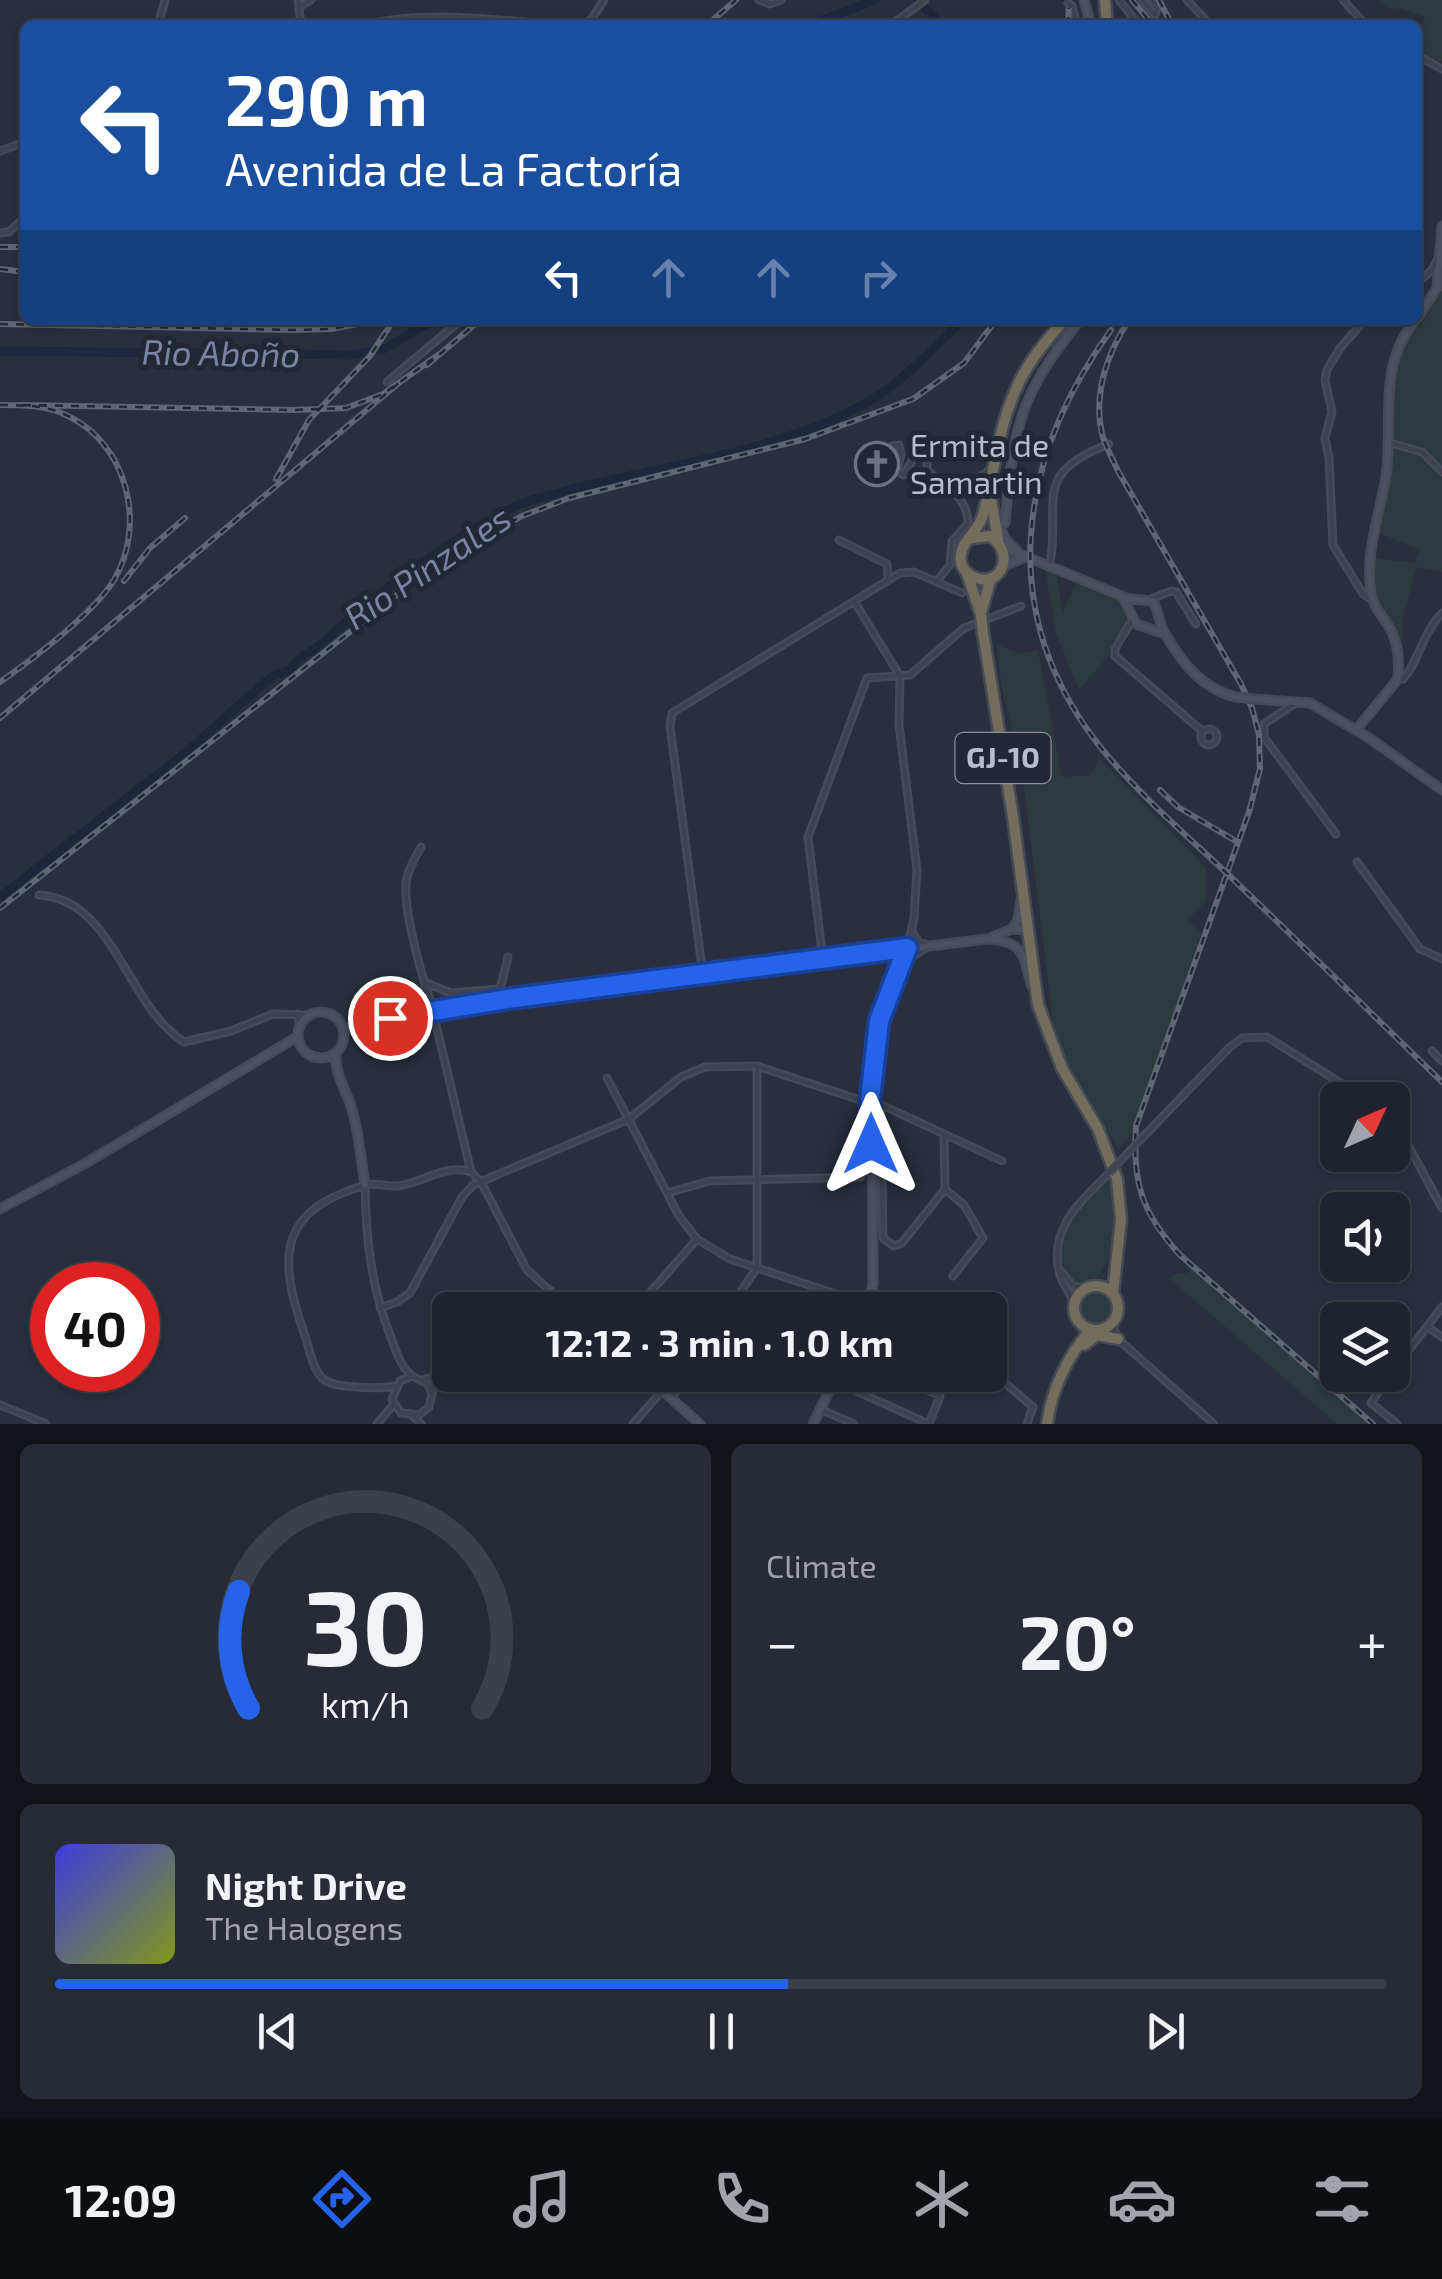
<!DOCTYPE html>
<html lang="en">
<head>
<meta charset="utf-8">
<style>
  body { margin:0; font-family:"Exo 2",sans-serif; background:#272b36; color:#f1f3f6; height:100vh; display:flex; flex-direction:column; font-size:38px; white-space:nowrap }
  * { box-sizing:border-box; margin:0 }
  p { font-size:32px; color:#a1a4aa }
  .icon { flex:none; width:55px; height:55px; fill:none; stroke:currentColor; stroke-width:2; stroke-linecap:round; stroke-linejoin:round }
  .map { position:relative; height:1424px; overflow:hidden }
  .drawer { display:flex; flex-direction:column; gap:20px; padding:20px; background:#111319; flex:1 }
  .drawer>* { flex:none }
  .top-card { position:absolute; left:20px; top:20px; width:1402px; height:305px; border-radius:15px; box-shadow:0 2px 8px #0004,0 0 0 2px #3c404a; background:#1a4fa0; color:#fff; overflow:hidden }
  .needle { width:65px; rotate:46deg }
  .tools { position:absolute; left:1320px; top:1082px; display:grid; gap:20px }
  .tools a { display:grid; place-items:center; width:90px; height:90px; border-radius:15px; background:#1f232e; box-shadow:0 2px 8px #0004,0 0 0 2px #3c404a; font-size:50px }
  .speed { position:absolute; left:30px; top:1262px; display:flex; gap:20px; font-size:50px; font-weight:700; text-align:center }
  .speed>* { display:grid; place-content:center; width:130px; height:130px; border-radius:50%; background:#1f232e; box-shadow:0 2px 8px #0004,0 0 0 2px #3c404a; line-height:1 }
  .speed .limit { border:15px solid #d22; background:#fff; color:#111 }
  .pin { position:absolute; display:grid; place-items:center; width:85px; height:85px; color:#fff; margin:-42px; border:5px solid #fff; border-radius:50%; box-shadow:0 2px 10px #0007 }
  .me { position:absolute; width:110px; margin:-55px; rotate:0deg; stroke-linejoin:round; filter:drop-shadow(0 0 8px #0008) }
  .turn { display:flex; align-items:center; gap:35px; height:210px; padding:0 40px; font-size:45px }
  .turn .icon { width:130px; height:130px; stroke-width:2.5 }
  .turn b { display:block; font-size:70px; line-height:85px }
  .lanes { display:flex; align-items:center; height:95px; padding:0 40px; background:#0003; justify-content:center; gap:50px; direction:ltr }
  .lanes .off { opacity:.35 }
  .big { font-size:75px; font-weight:700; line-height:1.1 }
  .drawer .widget { flex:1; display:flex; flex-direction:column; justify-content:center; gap:15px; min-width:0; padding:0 35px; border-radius:15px; background:#272b36 }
  .drawer .dial { align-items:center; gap:0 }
  .dial svg { height:260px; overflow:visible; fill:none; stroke:#3c404a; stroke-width:7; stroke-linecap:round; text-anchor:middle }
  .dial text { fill:#f1f3f6; stroke:none }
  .song { display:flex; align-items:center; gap:30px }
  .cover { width:120px; height:120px; border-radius:15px; background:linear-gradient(135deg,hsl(240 70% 55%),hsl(70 70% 35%)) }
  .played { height:10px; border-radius:5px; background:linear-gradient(90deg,#2563eb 55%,#3c404a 55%) }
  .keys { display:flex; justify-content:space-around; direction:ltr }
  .heat { display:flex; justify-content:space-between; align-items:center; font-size:55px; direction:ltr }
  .drawer .tiles { flex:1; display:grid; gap:20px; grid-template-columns:1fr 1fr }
  .widget:last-child { grid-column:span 2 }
  .trip { position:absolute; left:432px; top:1292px; width:575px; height:100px; border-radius:15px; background:#1f232e; box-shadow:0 2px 8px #0004,0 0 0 2px #3c404a; font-weight:700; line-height:100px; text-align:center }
  .dock { display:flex; height:160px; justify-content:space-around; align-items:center; background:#0c0e12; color:#a1a4aa }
  .dock .icon { width:70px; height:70px }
  .dock .selected { color:#2563eb }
  .dock b { font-size:45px; color:#f1f3f6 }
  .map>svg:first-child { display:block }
  .green { fill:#2b3a3f }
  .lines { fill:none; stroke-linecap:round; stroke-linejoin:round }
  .river { stroke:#1d263b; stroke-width:9 }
  .street-casing { stroke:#464b58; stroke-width:9 }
  .secondary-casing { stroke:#464b58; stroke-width:11 }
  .highway-casing { stroke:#454a56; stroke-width:15 }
  .street { stroke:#3d424e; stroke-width:4 }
  .secondary { stroke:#4b5161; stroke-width:6 }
  .highway { stroke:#736d5b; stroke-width:10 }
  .rail-casing { stroke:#5f6675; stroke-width:6 }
  .rail { stroke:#222734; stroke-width:2.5; stroke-dasharray:8; stroke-linecap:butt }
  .street-bridge-casing { stroke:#464b58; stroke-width:9; stroke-linecap:butt }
  .secondary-bridge-casing { stroke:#464b58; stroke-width:11; stroke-linecap:butt }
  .highway-bridge-casing { stroke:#454a56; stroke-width:15; stroke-linecap:butt }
  .street-bridge { stroke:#3d424e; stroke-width:4 }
  .secondary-bridge { stroke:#4b5161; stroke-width:6 }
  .highway-bridge { stroke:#736d5b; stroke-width:10 }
  .route-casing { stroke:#184099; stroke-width:25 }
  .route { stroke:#2563eb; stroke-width:18 }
  .labels { text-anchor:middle; stroke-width:10; stroke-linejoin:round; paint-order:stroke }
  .shield { fill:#222734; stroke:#8c909c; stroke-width:2.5 }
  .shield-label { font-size:30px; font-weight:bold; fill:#b9bdc9 }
  .poi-label { font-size:32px; fill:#b9bdc9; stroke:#222734; text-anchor:start }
  .water-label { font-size:35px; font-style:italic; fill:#7784a3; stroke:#222734 }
</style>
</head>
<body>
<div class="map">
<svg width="1442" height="1424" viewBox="0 0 1442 1424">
  <rect width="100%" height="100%" fill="#292f3e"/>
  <!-- green -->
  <path class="green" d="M 1379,0 L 1442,0 L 1442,61 L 1433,62 L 1418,53 L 1418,32 L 1425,17 L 1396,7 L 1393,10 Z
    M 1442,292 L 1442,469 L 1424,450 L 1391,438 C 1390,380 1398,334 1442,292 Z
    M 1391,446 L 1416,453 L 1442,476 L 1442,572 L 1417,567 L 1403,618 L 1402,639 L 1399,638 C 1396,623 1382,617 1376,602 C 1370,590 1374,572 1375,558 L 1414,563 L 1420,550 L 1377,532 L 1386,496 Z
    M 1045,569 L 1056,572 L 1063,612 L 1078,580 L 1117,598 L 1127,610 C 1127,633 1110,637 1110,654 L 1079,690 L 1056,633 Z
    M 996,644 L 1020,654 L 1038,650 L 1062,777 L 1091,775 L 1099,757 L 1206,868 L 1206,901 L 1187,920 L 1202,933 L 1130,1136 L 1119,1149 L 1067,1062 L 1054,1032 L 1022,771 L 1002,690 Z
    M 1112,1177 C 1116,1202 1119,1275 1086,1283 C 1058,1291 1059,1245 1066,1230 C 1076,1208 1095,1193 1112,1177 Z
    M 1191,1268 L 1370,1424 L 1337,1424 L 1169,1278 L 1174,1274 L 1187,1273 Z
    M1077 1308a19 19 0 1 1 38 0a19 19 0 1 1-38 0Z"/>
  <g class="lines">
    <!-- river -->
    <path class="river" d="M 918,0 L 941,25
      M 810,25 L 875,0
      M 0,351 L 354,355 L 386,348 L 433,320
      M 0,897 L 184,754 L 262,685 L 275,675 L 291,670 C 298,656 314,651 326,640 C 383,588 447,541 516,506 C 535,496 556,496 575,488 C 670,465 793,449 876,397 C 908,376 935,347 962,320"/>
    <defs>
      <path id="street" d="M 298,0 L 301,25
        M 759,0 L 770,4 L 781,0
        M 1119,0 L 1139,25
        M 1142,0 L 1155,15 L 1157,8 L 1152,0
        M 1187,0 L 1210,25
        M 1343,0 L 1366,25
        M 301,6 L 311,0
        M 1072,6 L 1077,25
        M 158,25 L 165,0
        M 366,25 C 425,9 503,21 563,25
        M 580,25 L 591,20 L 604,0
        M 891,25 L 925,0
        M 1418,56 L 1442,69
        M 0,151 L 25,142
        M 0,233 L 9,232 L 25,217
        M 1418,282 L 1432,270 L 1438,258
        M 1365,320 L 1340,348 L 1327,370 L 1325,380 L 1332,412 L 1325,438 L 1329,458 L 1333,545 L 1363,594 L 1373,600
        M 387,382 L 461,320
        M 1387,442 L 1422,452 L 1442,472
        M 879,456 L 892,446 L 899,445 L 901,454 L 897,471 L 904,475 L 922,443 L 927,450 L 927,470 C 945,488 968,495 968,524 L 952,541 L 950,565 L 936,582
        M 956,492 L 990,470
        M 839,540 L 887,564 L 888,577
        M 1050,564 C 1061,501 1030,474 1109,444
        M 1151,599 L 1171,591 L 1176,592 L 1196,624
        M 854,601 L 900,676 L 899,725 L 917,870 L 914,918 L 908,946
        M 1132,620 L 1115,649 L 1115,656 L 1202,731
        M 1398,679 L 1403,679 C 1418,664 1421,635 1442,613
        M 1294,704 L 1264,724 L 1264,737 L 1336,834
        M1201 737a8 8 0 1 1 16 0a8 8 0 1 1-16 0Z
        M 421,847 C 416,856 410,866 407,877 C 401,902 420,970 429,996
        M 1357,862 L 1420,949 L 1442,959
        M 39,895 C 114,899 126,1005 184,1042 L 231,1031 L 273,1014 L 308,1015
        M 912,931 L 918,942 L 926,944
        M 881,954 L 894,962 L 893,976
        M 823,960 L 808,837 L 867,678 L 910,675 L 964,628 L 1021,606
        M 901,972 L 910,958 L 926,948
        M 703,975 L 670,726 L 672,713 L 900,573 L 914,572 L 962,593
        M 424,982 L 451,993 L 500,989 L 508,957
        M 360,1007 C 383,1007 410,1007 426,988
        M 297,1014 L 300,1024
        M 436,1024 L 471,1172
        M 1432,1051 L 1442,1061
        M 607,1078 L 679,1216 L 697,1239 L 730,1259 L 869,1305
        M 881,1105 L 883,1238 L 894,1246 L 902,1243 L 945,1189 L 944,1134
        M 1392,1125 L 1407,1143 L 1442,1208
        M 1141,1139 L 1230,1047 L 1242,1038 L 1267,1037 L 1368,1100
        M 365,1186 C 366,1239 371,1285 390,1335 C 396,1350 399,1365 412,1376
        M 946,1190 L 964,1205 L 983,1238 L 953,1276
        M 668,1193 L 709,1181 L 861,1177
        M 1061,1271 L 1072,1285 L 1084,1289
        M 1074,1303 C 1070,1293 1063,1285 1060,1275 C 1047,1230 1080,1202 1109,1173
        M 380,1308 L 397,1302 L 410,1293 L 462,1197 L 473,1185 L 629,1119 L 681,1077 L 705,1067 L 757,1066 L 860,1100 L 871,1100 L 1002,1161
        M 635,1310 L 697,1239
        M 728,1310 L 757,1268 L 757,1066
        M 1116,1317 L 1114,1330 L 1117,1335
        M 1428,1327 L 1442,1337
        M 1119,1340 L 1214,1424
        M 990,1370 L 1033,1407 L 1027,1424
        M 1392,1372 L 1442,1307
        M 896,1375 L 940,1396 L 929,1424
        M 1390,1375 L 1371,1403 L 1397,1424
        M 425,1379 L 436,1377 L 450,1366
        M 834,1381 L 929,1424
        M 395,1386 C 381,1389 339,1388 326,1381 C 313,1374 309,1346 304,1333 C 277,1255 279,1210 366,1185 C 376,1182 386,1187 397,1186 C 422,1184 444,1163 471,1172 L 481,1182 L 527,1270 L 571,1310
        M 432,1394 L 428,1384 L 412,1376 L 400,1381 L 392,1399 L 401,1413 L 419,1415 L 429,1407 L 436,1377
        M 673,1398 L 683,1375
        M 0,1405 L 46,1424
        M 820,1409 L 854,1424
        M 413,1416 L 421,1424
        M 377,1424 L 393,1405
        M 633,1424 L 660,1393 L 678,1381"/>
      <path id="secondary" d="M 1084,0 L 1091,25
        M 1418,317 L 1437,288 L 1442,226
        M 1005,523 C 1014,427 1018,397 1080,320
        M 999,525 L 1005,539 L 1017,551
        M 1003,547 L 1129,599 L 1153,601 C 1159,611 1158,621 1164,632 C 1181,662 1202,689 1236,697
        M 1002,567 L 1026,557
        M 1123,597 L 1136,624 L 1165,634
        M 1254,699 L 1310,703 L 1369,738 L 1442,790
        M 1356,730 L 1398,679 C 1399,662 1399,642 1389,627 C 1382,615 1373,607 1371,593 C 1365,553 1379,516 1386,477 C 1394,422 1376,369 1415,320
        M 1012,929 L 1018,920 L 1021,899
        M 992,937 L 1012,929 L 1028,930
        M298 1035a23 23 0 1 1 46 0a23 23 0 1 1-46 0Z
        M 344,1031 L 355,1024 L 513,998 L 986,939 C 1022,940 1024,954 1031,985
        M 336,1052 C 334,1072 345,1088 351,1106 C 359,1132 361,1159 365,1185
        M 0,1209 L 86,1163 L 297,1037
        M 545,1310 L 550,1302 L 550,1291
        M 867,1310 L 873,1284 L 872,1090 L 879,1021 L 907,950
        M 645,1375 L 700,1424
        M 813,1424 L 837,1375"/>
      <path id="highway" d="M 1105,0 L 1107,25
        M 991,498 L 998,540
        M 972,538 L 990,536 C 1015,552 1003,587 976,578 C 965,574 959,565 961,554 C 963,540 979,530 983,515 C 994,473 998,429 1016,389 C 1027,363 1046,341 1064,320
        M 967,574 L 981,615
        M 981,613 L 991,578
        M 983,633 L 1013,817 L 1038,1005 L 1062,1068 L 1098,1129 L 1117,1179 L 1121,1219 L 1113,1294
        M1074 1308a22 22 0 1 1 44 0a22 22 0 1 1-44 0Z
        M 1084,1345 L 1097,1335 L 1118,1339
        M 1047,1424 C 1052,1388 1068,1356 1091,1329"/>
    </defs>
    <!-- street casing -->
    <use href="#street" class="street-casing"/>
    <!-- secondary casing -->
    <use href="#secondary" class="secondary-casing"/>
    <!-- highway casing -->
    <use href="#highway" class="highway-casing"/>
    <!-- street -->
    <use href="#street" class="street"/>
    <!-- secondary -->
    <use href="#secondary" class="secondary"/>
    <!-- highway -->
    <use href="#highway" class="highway"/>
    <defs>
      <path id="rail" d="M 1132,0 L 1153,25
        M 1159,0 L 1172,25
        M 707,25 L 736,0
        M 1068,25 L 1069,0
        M 0,247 L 25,247
        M 0,269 L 25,272
        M 1129,320 C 1107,353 1093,394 1102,434 C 1105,446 1113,459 1118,471 L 1241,684 L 1252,708 L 1259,735 L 1260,769 L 1249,812 L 1136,1126 C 1132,1183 1142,1213 1180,1255 L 1373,1424
        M 0,324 L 293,330 L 332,329 L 377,320
        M 1111,330 C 1016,461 995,616 1102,749 C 1141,797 1191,839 1236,882 C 1305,948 1373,1015 1442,1082
        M 427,365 L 480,320
        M 0,405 C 23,405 47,405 68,416 C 127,444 147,524 114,580 C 94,613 33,659 0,682
        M 23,405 L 292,410 L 346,408 L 383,394 L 438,355
        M 276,479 L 309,420 L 370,356 L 391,324
        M 124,581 L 150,548 L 185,518
        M 0,718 L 400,382
        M 1160,790 L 1178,807 L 1234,840
        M 0,908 L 441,560 L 522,516 L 569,498 L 805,439 L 913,399 L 964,363 L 996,320"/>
    </defs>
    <!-- rail casing -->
    <use href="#rail" class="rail-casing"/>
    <!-- rail -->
    <use href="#rail" class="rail"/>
    <defs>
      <path id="street-bridge" d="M 1066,0 L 1071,6
        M 429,996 L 436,1024
        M 1109,1173 L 1141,1139"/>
      <path id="secondary-bridge" d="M 1236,697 L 1254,699"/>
      <path id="highway-bridge" d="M 981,615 L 983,633"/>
    </defs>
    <!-- street-bridge casing -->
    <use href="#street-bridge" class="street-bridge-casing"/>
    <!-- secondary-bridge casing -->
    <use href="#secondary-bridge" class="secondary-bridge-casing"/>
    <!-- highway-bridge casing -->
    <use href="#highway-bridge" class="highway-bridge-casing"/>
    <!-- street-bridge -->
    <use href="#street-bridge" class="street-bridge"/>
    <!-- secondary-bridge -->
    <use href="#secondary-bridge" class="secondary-bridge"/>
    <!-- highway-bridge -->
    <use href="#highway-bridge" class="highway-bridge"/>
  </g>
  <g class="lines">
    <defs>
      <path id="route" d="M 390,1018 L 514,998 L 907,948 L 879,1021 L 870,1100 L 871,1144"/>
    </defs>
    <!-- route casing -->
    <use href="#route" class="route-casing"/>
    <!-- route -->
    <use href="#route" class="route"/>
  </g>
  <!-- icons -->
  <defs>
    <symbol id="church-ring" viewBox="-11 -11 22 22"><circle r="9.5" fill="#222734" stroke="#6b7280" stroke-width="1.5"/><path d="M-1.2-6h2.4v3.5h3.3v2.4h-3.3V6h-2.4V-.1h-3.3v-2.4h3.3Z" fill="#6b7280"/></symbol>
  </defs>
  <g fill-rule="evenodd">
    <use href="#church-ring" x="852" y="439" width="50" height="50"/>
  </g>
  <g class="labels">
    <!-- shield labels -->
    <rect class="shield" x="955.5" y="733" width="95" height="50" rx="8"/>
    <g class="shield-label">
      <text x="1003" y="768">GJ-10</text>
    </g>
    <!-- poi labels -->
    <g class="poi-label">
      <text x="910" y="457">Ermita de<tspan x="910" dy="37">Samartin</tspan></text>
    </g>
    <!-- water labels -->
    <g class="water-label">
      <text transform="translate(221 354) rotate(1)" y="12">Rio Aboño</text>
      <text transform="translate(428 568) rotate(-34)" y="12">Rio Pinzales</text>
    </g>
  </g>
</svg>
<div class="tools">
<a><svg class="needle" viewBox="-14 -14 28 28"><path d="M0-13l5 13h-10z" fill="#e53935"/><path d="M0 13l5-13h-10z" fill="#a1a4aa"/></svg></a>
<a><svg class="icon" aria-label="sound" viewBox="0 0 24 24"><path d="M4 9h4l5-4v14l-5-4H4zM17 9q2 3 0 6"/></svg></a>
<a><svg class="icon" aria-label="layers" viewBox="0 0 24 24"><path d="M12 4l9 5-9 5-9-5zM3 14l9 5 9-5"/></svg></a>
</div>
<div class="speed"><div class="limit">40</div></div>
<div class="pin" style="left:390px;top:1018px;background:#d93025"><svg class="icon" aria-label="arrive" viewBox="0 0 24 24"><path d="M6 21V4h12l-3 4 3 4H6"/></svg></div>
<svg class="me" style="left:871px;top:1144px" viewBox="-20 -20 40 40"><path d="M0-17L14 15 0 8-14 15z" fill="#2563eb" stroke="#fff" stroke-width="4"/></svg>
<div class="trip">12:12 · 3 min · 1.0 km</div>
<div class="top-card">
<div class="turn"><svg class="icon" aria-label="left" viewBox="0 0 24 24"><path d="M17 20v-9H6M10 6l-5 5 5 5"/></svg><div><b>290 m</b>Avenida de La Factoría</div></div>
<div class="lanes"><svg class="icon" aria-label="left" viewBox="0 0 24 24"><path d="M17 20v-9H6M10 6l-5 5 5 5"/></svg><svg class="icon off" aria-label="ahead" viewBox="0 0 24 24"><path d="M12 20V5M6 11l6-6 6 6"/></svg><svg class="icon off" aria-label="ahead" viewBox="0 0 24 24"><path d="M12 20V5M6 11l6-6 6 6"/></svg><svg class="icon off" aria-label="right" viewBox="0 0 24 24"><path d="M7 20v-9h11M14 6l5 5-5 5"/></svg></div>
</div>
</div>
<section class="drawer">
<div class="tiles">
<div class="widget dial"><svg viewBox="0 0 100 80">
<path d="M14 69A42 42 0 1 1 86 69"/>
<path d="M14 69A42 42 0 0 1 11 33" stroke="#2563eb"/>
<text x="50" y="56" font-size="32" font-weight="700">30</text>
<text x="50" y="72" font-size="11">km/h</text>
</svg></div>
<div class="widget"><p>Climate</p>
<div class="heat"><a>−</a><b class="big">20°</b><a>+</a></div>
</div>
<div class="widget">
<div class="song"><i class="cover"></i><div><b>Night Drive</b><p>The Halogens</p></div></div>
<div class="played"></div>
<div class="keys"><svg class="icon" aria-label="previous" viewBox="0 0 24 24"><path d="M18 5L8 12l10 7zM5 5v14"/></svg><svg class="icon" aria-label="pause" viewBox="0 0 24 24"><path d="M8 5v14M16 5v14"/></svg><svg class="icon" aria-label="next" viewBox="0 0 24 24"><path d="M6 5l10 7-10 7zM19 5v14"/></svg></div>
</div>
</div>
</section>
<nav class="dock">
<b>12:09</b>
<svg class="icon selected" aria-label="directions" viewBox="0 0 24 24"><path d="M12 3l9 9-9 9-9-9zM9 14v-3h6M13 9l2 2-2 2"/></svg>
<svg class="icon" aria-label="music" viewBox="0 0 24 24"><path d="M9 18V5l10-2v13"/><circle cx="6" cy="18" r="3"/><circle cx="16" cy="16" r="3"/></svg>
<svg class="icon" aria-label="phone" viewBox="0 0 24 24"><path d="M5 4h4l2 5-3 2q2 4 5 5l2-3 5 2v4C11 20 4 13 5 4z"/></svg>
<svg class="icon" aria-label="climate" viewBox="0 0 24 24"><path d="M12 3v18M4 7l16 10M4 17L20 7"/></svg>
<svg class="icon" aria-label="car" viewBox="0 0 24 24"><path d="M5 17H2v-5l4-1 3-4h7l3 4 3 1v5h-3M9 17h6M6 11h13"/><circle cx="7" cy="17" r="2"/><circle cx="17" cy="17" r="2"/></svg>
<svg class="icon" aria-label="filters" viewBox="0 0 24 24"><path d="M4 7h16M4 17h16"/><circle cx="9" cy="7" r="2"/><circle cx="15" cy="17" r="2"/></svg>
</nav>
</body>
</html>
